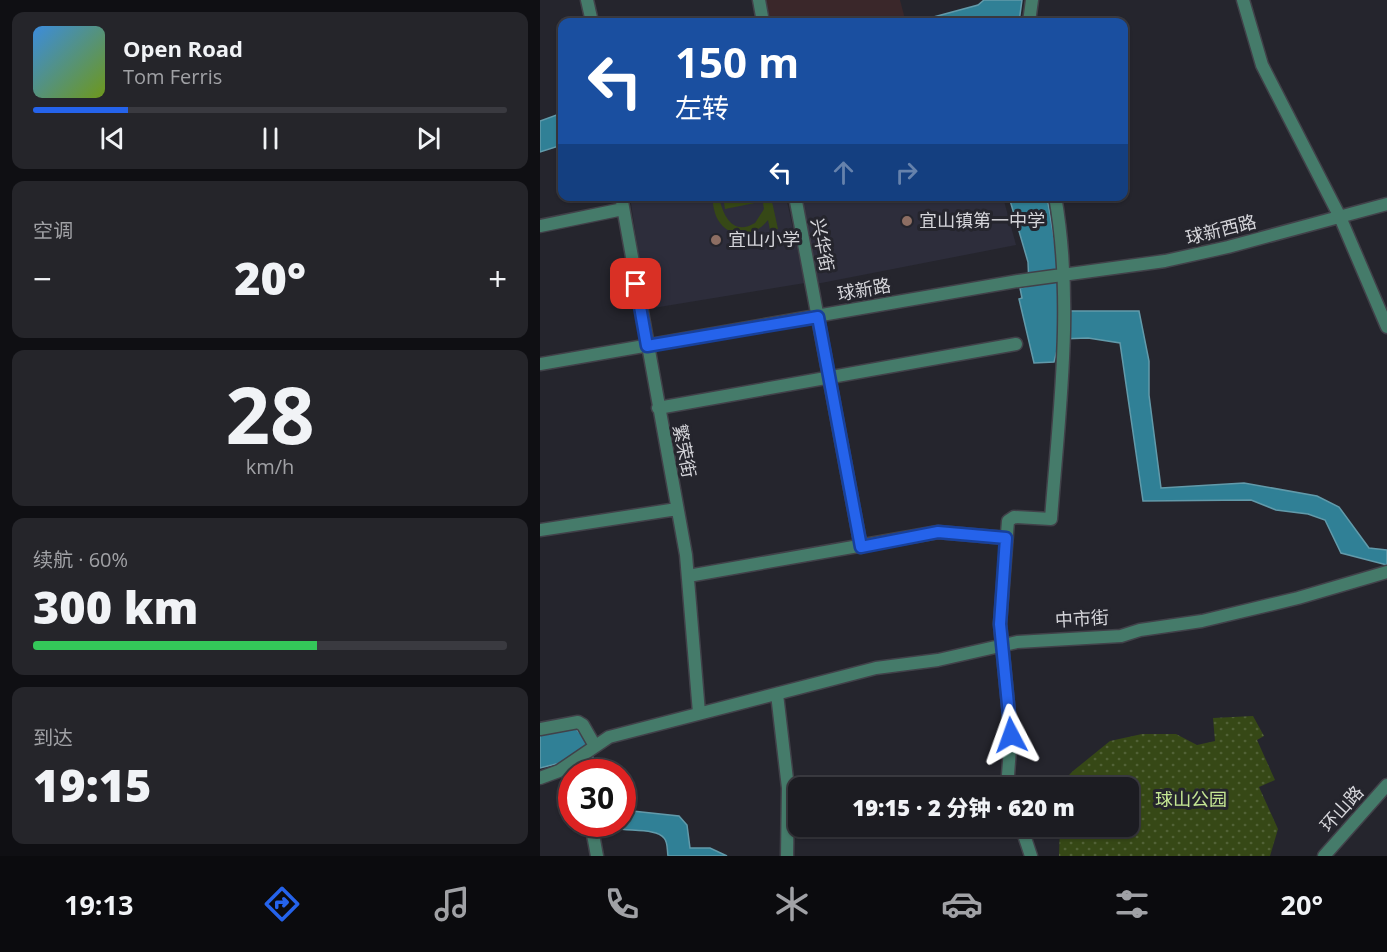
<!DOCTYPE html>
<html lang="zh">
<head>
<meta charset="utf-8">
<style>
  body { margin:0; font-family:"Open Sans","Noto Sans SC",sans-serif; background:#25252a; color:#f1f3f6; height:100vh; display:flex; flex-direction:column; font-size:22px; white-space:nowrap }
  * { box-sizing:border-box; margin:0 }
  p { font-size:20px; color:#a0a1a5 }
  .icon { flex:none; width:33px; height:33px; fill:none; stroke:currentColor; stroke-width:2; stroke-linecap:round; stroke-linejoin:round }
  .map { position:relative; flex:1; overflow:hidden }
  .side { display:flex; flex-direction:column; gap:12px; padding:12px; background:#0f0f13; width:540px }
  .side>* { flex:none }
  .guide { position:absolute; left:18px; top:18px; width:570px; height:183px; border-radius:12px; box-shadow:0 2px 4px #0004,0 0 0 2px #3a3a40; background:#1a4fa0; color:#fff; overflow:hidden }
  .speed { position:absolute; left:18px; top:759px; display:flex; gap:12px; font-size:30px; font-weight:700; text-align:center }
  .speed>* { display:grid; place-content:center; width:78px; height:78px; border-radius:50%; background:#1c1c22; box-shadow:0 2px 4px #0004,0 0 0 2px #3a3a40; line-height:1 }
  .speed .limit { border:9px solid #d22; background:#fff; color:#111 }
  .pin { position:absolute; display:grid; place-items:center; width:51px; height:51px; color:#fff; margin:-26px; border-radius:12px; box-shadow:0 3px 9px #0006 }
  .me { position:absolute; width:66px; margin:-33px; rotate:356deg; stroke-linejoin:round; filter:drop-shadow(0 0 4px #0008) }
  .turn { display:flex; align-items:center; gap:21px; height:126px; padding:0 18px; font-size:27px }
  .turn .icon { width:78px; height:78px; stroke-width:2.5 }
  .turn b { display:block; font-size:42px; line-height:51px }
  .lanes { display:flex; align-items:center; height:57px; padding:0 18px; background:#0003; justify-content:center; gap:30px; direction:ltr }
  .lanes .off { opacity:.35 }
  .big { font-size:45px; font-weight:800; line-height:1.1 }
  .side .widget { flex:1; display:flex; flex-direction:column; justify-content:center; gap:9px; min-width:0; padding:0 21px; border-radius:12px; background:#25252a }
  .side .dial { align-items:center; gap:0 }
  .dial b { font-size:78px; line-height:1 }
  .song { display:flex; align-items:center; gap:18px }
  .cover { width:72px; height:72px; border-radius:9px; background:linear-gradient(135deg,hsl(210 70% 55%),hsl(80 70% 35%)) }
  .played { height:6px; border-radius:3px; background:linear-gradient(90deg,#2563eb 20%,#3a3a40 20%) }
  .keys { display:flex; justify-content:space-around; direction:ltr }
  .heat { display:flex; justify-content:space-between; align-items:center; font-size:33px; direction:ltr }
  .charge { height:9px; border-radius:4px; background:linear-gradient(90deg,#34c759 60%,#3a3a40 0) }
  .trip { position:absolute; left:248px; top:777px; width:351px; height:60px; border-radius:12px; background:#1c1c22; box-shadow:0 2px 4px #0004,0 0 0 2px #3a3a40; font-weight:800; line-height:60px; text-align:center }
  .tabs { display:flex; height:96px; justify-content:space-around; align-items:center; background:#0b0b0e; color:#a0a1a5 }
  .tabs .icon { width:42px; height:42px }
  .tabs .selected { color:#2563eb }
  .tabs b { font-size:27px; color:#f1f3f6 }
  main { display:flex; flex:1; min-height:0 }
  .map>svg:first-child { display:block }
  .built { fill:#2d2d3b }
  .medical { fill:#3a272a }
  .green { fill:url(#green-dots) }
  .pitch { fill:#364816 }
  .water { fill:#308096; stroke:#629aaa; stroke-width:1.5 }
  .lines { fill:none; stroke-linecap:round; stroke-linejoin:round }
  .minor-casing { stroke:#414149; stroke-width:15 }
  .minor { stroke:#457b6a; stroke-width:12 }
  .route-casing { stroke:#184099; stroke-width:15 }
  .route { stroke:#2563eb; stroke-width:10 }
  .education-dot { fill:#8d6e63; stroke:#25252d; stroke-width:2 }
  .labels { text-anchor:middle; stroke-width:6; stroke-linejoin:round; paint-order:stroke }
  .poi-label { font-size:18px; fill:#d5d5da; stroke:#25252d; text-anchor:start }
  .street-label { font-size:18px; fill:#d5d5da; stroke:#25252d }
  .park-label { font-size:18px; fill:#c5e794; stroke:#25252d }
</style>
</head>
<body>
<main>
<section class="side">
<div class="widget">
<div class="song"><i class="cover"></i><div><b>Open Road</b><p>Tom Ferris</p></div></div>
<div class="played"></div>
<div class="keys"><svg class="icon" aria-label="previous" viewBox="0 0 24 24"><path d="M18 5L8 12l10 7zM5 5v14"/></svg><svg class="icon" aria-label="pause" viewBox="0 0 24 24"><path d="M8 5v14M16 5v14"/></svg><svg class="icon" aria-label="next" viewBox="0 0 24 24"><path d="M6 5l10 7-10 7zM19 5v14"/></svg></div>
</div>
<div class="widget"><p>空调</p>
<div class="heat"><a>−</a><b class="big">20°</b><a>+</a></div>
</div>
<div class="widget dial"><b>28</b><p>km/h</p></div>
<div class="widget"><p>续航 · 60%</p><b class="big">300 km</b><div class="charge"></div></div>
<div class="widget"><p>到达</p><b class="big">19:15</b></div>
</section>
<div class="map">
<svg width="847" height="856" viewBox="0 0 847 856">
  <defs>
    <pattern id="green-dots" width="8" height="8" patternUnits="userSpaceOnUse" patternTransform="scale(1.5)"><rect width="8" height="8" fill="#364816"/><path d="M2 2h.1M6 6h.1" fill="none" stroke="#526237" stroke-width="1.8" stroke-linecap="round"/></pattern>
  </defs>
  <rect width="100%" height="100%" fill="#25252d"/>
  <!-- built -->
  <path class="built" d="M 90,197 L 246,197 L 265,283 L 107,309 Z
    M 261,197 L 463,197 L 476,245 L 276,284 Z"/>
  <!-- medical -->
  <path class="medical" d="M 225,0 L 360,0 L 365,19 L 350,22 L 231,22 Z"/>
  <!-- green -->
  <path class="green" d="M 713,716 L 724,736 L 717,740 L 735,780 L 719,787 L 738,829 L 730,856 L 519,856 L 520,827 L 588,826 L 588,788 L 525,787 L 526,778 L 533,771 L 570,741 L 602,734 L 636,734 L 657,745 L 675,741 L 673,718 Z"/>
  <!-- pitch -->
  <path class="pitch" d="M 172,197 L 179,197 C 183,216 193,236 215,223 L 224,209 L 222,197 L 231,197 L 238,229 L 230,230 L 228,220 C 215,237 190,240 178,220 C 174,213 173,204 172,197 Z
    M 183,197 L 219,197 L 220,202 L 185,209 Z"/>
  <!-- water -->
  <path class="water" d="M 444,0 L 482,0 L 479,22 L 375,22 L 438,5 Z
    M 22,113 L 22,145 L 0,152 L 0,121 Z
    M 469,197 L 507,197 L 518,261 L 520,311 L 599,311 L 609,361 L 609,395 L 621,488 L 704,483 L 777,496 L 799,507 L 829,548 L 847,550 L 847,565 L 801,553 L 785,520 L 768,514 L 736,510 L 711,500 L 603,501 L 580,343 L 548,338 L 520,339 L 514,362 L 494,363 L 479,299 L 482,298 L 480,288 L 489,286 L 488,262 Z
    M 34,727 L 42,735 L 60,772 L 44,772 L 36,759 L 0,768 L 0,732 Z
    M 83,810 L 139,816 L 147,825 L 150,848 L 170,848 L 187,856 L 128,856 C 127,850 128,842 124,838 C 115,826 76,834 60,824 L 82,824 Z"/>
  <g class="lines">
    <defs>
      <path id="minor" d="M 47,0 L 52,22
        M 219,0 L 223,22
        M 703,0 L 722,65 L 800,217 L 847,327
        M 489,22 L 492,0
        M 81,196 L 146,555 L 159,713
        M 255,196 L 321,547
        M 0,226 L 83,209
        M 0,364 L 478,281 L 625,261 L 688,247 L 847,204
        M 118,408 L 476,344
        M 0,530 L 137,509
        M 148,576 L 398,532 L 466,538
        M 237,694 L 248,788 L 247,856
        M 0,729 L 38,722 L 43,725 L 55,746
        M 0,778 L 19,771 L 69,737 L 336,668 L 398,660 L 477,642 L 581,636 L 600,630 L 662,621 L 758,598 L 847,572
        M 467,788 L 471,735 L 460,624 L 468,521 L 474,517 L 511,519 C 519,412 534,303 515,196
        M 51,824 L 57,856
        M 481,826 L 491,856
        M 784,856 L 847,785"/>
    </defs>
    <!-- minor casing -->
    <use href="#minor" class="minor-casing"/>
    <!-- minor -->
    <use href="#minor" class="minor"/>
  </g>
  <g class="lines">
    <defs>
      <path id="route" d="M 96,284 L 107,346 L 278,317 L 321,547 L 398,532 L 466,538 L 460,624 L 471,735"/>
    </defs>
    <!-- route casing -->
    <use href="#route" class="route-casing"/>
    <!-- route -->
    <use href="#route" class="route"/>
  </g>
  <!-- markers -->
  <g class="education-dot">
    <circle cx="367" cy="221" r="6"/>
    <circle cx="176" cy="240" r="6"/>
  </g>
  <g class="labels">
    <!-- poi labels -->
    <g class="poi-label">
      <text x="379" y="227">宜山镇第一中学</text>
      <text x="188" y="246">宜山小学</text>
    </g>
    <!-- street labels -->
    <g class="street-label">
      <text transform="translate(681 230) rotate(-14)" y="6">球新西路</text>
      <text transform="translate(282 245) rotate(79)" y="6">兴华街</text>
      <text transform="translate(324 290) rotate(-10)" y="6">球新路</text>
      <text transform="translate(144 451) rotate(79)" y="6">繁荣街</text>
      <text transform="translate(542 619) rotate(-3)" y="6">中市街</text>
      <text transform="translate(802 809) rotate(-48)" y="6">环山路</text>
    </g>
    <!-- park labels -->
    <g class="park-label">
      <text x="651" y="806">球山公园</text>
    </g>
  </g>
</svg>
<div class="speed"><div class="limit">30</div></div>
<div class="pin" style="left:96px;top:284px;background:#d93025"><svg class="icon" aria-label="arrive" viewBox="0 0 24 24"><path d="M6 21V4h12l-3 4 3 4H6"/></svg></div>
<svg class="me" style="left:471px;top:735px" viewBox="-20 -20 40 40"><path d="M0-17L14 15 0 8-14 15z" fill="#2563eb" stroke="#fff" stroke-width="4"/></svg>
<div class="trip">19:15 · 2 分钟 · 620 m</div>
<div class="guide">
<div class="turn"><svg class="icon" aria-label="left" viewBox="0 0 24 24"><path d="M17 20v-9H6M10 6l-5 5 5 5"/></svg><div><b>150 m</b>左转</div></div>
<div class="lanes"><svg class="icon" aria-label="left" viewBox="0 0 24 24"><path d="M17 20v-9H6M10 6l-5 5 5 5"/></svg><svg class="icon off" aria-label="ahead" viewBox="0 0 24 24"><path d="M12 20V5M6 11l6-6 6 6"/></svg><svg class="icon off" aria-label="right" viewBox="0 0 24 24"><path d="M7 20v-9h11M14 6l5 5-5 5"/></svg></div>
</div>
</div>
</main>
<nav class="tabs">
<b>19:13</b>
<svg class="icon selected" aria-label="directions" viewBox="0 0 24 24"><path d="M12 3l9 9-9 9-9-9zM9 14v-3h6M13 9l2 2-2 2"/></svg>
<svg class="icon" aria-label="music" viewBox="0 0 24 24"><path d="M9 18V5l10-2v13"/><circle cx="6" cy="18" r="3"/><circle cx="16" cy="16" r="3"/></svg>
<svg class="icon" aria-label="phone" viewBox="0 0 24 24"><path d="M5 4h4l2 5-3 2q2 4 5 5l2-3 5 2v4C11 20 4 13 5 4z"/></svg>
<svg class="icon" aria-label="climate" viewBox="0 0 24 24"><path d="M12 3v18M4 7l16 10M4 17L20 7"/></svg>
<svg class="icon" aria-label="car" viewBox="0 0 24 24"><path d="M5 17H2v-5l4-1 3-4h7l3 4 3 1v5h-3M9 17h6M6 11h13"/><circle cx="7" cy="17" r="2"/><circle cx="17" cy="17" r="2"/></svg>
<svg class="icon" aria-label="filters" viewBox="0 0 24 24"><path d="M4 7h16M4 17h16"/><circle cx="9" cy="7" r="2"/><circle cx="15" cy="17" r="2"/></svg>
<b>20°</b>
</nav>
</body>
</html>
